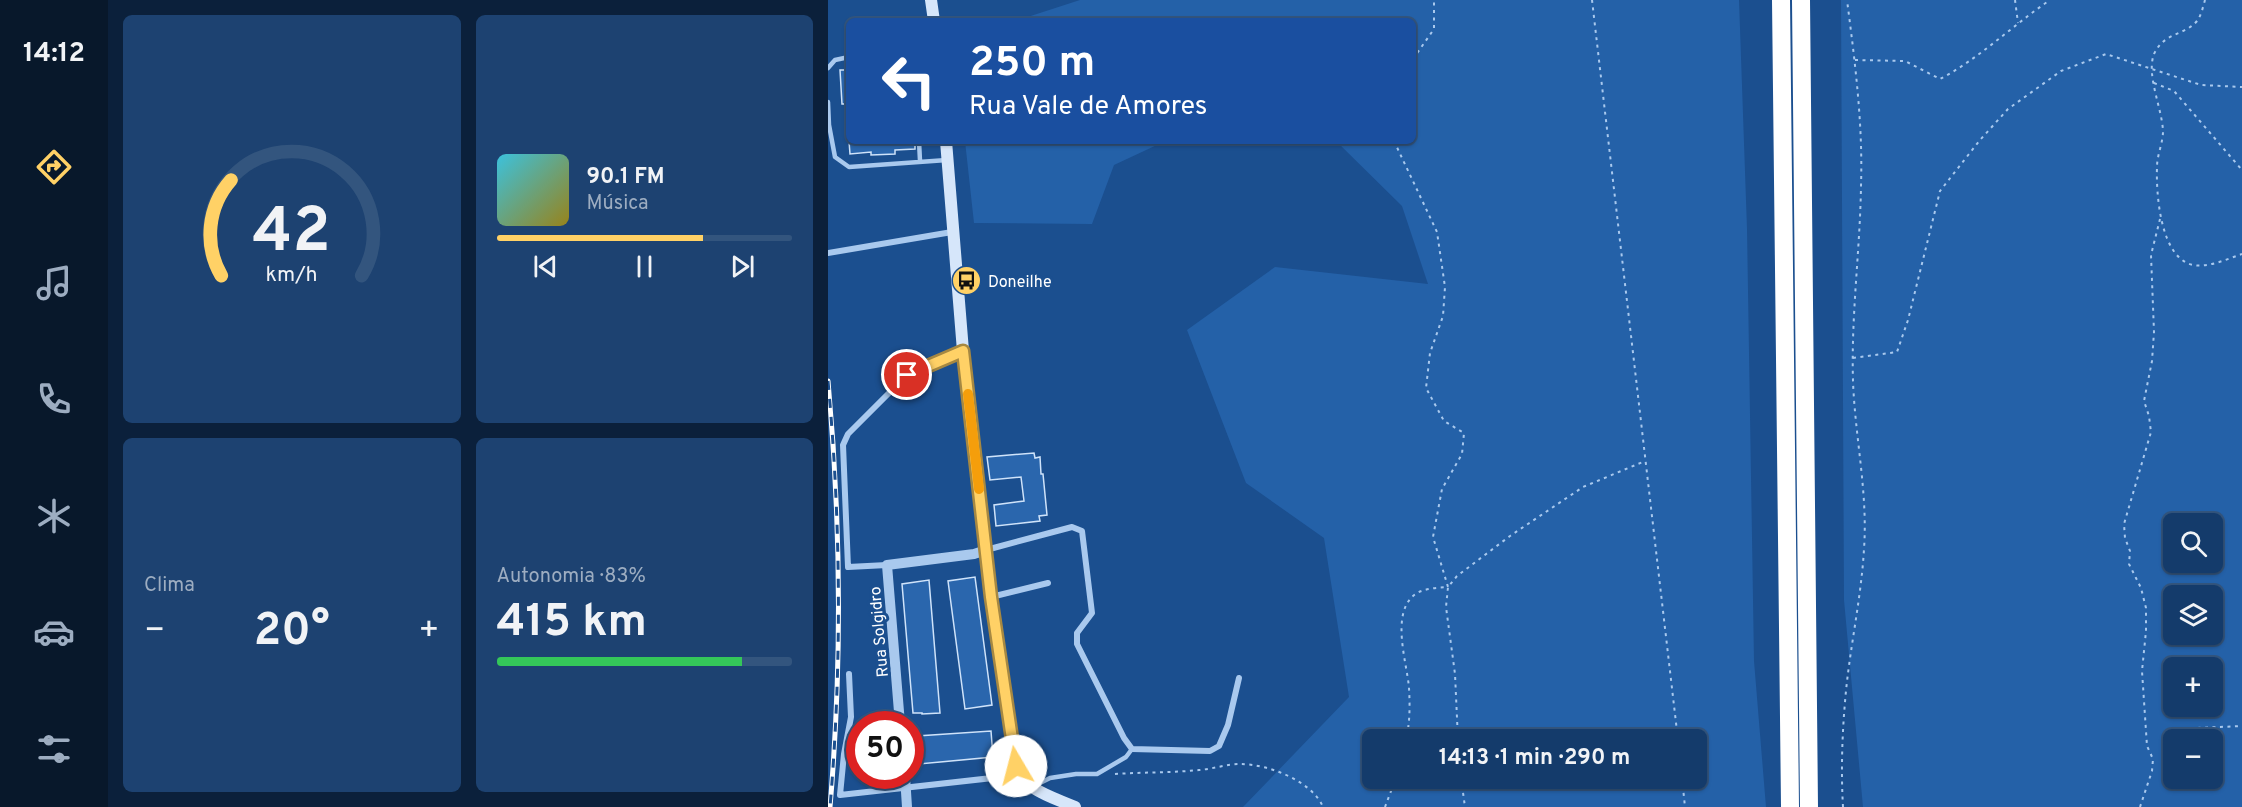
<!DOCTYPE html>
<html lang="pt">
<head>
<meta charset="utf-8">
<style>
  body { margin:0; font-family:Overpass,sans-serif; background:#1d4271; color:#f1f3f6; height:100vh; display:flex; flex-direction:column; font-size:22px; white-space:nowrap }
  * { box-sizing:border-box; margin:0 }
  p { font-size:20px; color:#9dadc1 }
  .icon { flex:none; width:33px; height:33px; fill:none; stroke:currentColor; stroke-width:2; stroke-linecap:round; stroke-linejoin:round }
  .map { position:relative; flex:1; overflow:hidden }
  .drawer { display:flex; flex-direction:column; gap:15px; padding:15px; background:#0b203b; width:720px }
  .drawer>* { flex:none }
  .banner { position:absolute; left:18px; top:18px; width:570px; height:126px; border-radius:9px; box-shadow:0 2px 4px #0004,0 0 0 2px #33557e; background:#1a4fa0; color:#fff; overflow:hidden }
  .buttons { position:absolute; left:1335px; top:513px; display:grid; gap:12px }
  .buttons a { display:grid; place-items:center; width:60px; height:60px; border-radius:9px; background:#143b6b; box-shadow:0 2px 4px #0004,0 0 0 2px #33557e; font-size:30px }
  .speed { position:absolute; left:18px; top:711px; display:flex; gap:12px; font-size:30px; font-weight:700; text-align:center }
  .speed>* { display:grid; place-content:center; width:78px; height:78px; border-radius:50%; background:#143b6b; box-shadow:0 2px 4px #0004,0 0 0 2px #33557e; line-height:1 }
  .speed .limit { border:9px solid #d22; background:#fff; color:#111 }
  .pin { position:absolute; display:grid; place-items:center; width:51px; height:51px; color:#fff; margin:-26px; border:3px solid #fff; border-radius:50%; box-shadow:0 2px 6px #0007 }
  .me { position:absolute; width:66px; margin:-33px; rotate:352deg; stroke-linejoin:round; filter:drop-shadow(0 0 4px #0008) }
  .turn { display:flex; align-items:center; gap:21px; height:126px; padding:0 24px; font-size:27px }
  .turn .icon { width:78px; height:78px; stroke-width:2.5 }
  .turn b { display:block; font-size:42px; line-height:51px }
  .big { font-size:45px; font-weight:700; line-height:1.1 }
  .drawer .widget { flex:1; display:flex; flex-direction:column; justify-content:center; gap:9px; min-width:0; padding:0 21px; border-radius:9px; background:#1d4271 }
  .drawer .dial { align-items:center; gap:0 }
  .dial svg { height:156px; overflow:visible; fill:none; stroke:#33557e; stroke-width:7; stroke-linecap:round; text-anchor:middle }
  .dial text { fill:#f1f3f6; stroke:none }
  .song { display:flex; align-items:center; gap:18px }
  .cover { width:72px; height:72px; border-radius:9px; background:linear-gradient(135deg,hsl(190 70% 55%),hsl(50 70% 35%)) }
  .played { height:6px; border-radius:3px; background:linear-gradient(90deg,#ffd166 70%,#33557e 70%) }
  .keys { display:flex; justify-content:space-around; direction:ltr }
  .heat { display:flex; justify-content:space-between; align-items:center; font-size:33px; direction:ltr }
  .charge { height:9px; border-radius:4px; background:linear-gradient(90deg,#34c759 83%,#33557e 0) }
  .drawer .tiles { flex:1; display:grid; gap:15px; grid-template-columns:repeat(2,1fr) }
  .trip { position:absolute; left:534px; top:729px; width:345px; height:60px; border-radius:9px; background:#143b6b; box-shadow:0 2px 4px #0004,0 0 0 2px #33557e; font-weight:700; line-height:60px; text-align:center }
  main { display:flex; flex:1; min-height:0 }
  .dock { display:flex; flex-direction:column; width:108px; justify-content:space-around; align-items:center; background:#08182b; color:#9dadc1 }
  .dock .icon { width:42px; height:42px }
  .dock .selected { color:#ffd166 }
  .dock b { font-size:27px; color:#f1f3f6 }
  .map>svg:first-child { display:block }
  .green { fill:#2461a8; fill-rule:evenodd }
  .building { fill:#2a66ad; stroke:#cfe3fa; stroke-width:1.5 }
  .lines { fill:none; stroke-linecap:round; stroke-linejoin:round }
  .path { stroke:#a9c9ee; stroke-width:2; stroke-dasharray:3 4.5; stroke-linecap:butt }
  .service { stroke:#a9c9ee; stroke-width:4.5 }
  .minor { stroke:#a9c9ee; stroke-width:6 }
  .tertiary { stroke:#a9c9ee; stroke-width:10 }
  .secondary { stroke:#d6e6fa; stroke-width:12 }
  .motorway { stroke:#fff; stroke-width:18 }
  .rail-casing { stroke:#fff; stroke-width:5 }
  .rail { stroke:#1b4f8f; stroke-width:3; stroke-dasharray:9; stroke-linecap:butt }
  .route-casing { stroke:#a68842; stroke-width:15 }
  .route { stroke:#ffd166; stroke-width:10 }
  .slow { stroke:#f59e0b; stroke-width:10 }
  .labels { text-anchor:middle; stroke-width:6; stroke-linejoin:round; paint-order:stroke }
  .poi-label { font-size:16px; fill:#fff; stroke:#1b4f8f; text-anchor:start }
  .street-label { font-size:16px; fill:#fff; stroke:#1b4f8f }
</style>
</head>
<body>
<main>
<nav class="dock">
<b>14:12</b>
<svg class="icon selected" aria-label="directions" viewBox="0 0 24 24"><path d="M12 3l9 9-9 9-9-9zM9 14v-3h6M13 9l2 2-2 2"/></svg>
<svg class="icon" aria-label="music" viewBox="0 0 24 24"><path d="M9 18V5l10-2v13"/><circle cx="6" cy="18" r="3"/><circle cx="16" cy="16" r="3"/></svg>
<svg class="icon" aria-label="phone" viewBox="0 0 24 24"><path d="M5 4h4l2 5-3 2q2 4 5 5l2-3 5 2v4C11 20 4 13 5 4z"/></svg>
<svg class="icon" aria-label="climate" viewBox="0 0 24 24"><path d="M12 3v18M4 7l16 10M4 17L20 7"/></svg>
<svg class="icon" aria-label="car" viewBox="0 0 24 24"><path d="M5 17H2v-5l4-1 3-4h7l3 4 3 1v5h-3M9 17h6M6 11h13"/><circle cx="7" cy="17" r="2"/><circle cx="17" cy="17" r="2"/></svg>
<svg class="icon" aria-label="filters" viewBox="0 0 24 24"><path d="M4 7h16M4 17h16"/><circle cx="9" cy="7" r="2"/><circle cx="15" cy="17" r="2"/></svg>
</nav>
<section class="drawer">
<div class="tiles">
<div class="widget dial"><svg viewBox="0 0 100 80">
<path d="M14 69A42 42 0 1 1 86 69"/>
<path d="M14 69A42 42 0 0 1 19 20" stroke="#ffd166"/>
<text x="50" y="56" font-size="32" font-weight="700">42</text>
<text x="50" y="72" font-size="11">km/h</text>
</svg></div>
<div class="widget">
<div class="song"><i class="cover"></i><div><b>90.1 FM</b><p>Música</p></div></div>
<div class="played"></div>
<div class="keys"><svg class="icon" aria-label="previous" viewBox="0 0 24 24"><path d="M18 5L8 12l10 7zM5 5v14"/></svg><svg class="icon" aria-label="pause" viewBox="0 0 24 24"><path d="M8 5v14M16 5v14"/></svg><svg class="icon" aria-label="next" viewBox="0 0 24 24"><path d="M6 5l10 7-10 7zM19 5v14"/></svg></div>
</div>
<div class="widget"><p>Clima</p>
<div class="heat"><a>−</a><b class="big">20°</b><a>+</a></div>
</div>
<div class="widget"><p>Autonomia · 83%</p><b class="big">415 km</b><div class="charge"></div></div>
</div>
</section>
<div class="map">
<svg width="1414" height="807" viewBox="0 0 1414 807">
  <rect width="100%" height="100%" fill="#1b4f8f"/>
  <!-- green -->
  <path class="green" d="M 252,0 L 911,0 L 919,229 L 926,661 L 938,807 L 415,807 L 521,697 L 496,538 L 418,483 L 359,330 L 447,267 L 600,284 L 574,206 L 508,141 L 585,141 L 585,21 L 187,21 ZM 544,740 L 868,740 L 868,778 L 544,778 Z
    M 1013,0 L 1414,0 L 1414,807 L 1035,807 L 1016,600 ZM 1346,524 L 1384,524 L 1384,562 L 1346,562 ZM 1346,596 L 1384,596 L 1384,634 L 1346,634 ZM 1346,668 L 1384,668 L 1384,706 L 1346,706 ZM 1346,740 L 1384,740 L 1384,778 L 1346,778 Z
    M 137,141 L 333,141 L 331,144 L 286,165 L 264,224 L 146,223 Z"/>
  <!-- building -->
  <path class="building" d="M 12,70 L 21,70 L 21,104 L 14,104 Z
    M 21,141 L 87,141 L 87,149 L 67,150 L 67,154 L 43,155 L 43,152 L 22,154 Z
    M 206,453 L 207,458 L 212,457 L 213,474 L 215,474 L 219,515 L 211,516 L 212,521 L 168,526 L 166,505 L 196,501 L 193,477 L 162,480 L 159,457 Z
    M 147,577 L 164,705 L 137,709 L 120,581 Z
    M 101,580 L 112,713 L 94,714 L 94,713 L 85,713 L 74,584 Z
    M 163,731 L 165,757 L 91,764 L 89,736 Z"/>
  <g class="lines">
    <!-- path -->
    <path class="path" d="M 764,0 L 850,740
      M 1187,0 L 1190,23
      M 1377,0 C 1375,7 1373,16 1369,21 C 1356,36 1336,32 1326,54 C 1318,75 1334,108 1335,131 C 1335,143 1329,155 1329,167 C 1328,193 1332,258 1365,265 C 1380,268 1399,259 1414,254
      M 585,59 L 606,29 L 606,0
      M 1027,60 L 1077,61 L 1112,79 C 1152,58 1185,25 1222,0
      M 1326,83 L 1346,91 L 1414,170
      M 566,141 L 609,232 L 617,287 L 615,316 L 602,353 L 598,388 L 616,421 L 636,433 L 634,454 L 614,489 L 605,537 L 620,587 C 608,588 594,588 585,596 C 563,616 579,663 581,688 C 582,705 582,723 578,740
      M 1025,358 L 1069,352 L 1080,320 L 1112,191 L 1152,140 L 1180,109 L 1233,71 L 1278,54 L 1373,85 L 1414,87
      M 1347,729 L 1414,726
      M 630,740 L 627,674 L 618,607 L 620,587 L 629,576 L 682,536 L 755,487 L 817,461
      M 287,774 C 315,772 343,773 371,770 C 385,769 399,764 412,764 C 440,764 484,781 495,807
      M 633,778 L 637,807
      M 854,778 L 857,807
      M 557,807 L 568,778
      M 1015,807 C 1013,773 1014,737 1017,702 C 1021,651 1033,601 1036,549 C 1040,493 1027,437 1025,381 C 1023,316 1032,251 1033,186 C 1035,124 1027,62 1019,0
      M 1312,807 L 1324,771 L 1325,759 L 1319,746 L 1314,671 L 1318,631 L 1318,608 L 1313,588 L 1301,564 L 1302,551 L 1297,538 L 1296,524 L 1323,432 L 1321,416 L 1316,401 L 1324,361 L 1326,332 L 1323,255 L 1332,219"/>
    <!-- service -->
    <path class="service" d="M 0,68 L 7,60 L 21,57
      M 0,102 L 1,125 L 7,157 L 21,167 L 119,160
      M 91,141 L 92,161
      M 206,786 L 222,778 L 248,774 L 269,774 L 298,757 L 304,749"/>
    <!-- minor -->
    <path class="minor" d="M 0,253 L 124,232
      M 158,550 L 244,527 L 254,531 L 264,613 L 249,633 L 249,644 L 296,738 L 304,749 L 382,751 L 391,746 L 400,725 L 411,678
      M 59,565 L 20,567 L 15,445 L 20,434 L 79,375 L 135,351
      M 163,597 L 220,583
      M 21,674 L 23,717 L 16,754 L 12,795 L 191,775
      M 16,754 L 32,752"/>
    <!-- tertiary -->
    <path class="tertiary" d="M 72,724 L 59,565 L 146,554 L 158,550
      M 77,776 L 79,807"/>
    <!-- secondary -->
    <path class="secondary" d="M 103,0 L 106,21
      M 118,141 L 135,351 L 163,597 L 188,766 C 197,791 225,797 247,807"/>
    <!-- motorway -->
    <path class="motorway" d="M 953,0 L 962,807
      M 973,0 L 981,807"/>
    <defs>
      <path id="rail" d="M 0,381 C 13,522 14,666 2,807"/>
    </defs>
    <!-- rail casing -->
    <use href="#rail" class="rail-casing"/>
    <!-- rail -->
    <use href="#rail" class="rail"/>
  </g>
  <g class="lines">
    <defs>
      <path id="route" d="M 79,375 L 135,351 L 163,597 L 188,766"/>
    </defs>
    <!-- route casing -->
    <use href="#route" class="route-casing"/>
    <!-- route -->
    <use href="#route" class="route"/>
    <!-- slow -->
    <path class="slow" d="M 140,394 L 151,489"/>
  </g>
  <!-- icons -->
  <defs>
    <symbol id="bus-disc" viewBox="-11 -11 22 22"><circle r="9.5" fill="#ffd166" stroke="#1b4f8f"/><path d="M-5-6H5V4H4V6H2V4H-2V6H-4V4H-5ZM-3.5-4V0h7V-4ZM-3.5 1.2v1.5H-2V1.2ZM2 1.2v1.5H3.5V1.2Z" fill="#111"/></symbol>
  </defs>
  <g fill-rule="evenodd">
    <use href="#bus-disc" x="122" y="264" width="33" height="33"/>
  </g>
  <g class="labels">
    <!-- poi labels -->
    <g class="poi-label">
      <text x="160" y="287">Doneilhe</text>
    </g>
    <!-- street labels -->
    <g class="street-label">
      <text transform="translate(50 632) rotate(-95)" y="6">Rua Solgidro</text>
    </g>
  </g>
</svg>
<div class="buttons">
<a><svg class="icon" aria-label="search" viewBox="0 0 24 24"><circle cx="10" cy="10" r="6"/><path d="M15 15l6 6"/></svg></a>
<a><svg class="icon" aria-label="layers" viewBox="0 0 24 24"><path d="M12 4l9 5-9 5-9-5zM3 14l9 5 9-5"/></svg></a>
<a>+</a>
<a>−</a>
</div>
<div class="speed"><div class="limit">50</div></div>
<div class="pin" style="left:79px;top:375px;background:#d93025"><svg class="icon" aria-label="arrive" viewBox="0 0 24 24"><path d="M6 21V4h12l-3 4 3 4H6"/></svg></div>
<svg class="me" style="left:188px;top:766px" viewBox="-20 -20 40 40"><circle r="19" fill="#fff"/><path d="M0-13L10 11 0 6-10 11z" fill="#ffd166"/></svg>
<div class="trip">14:13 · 1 min · 290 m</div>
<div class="banner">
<div class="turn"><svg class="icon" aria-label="left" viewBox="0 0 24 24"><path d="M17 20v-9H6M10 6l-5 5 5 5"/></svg><div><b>250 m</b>Rua Vale de Amores</div></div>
</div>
</div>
</main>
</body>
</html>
